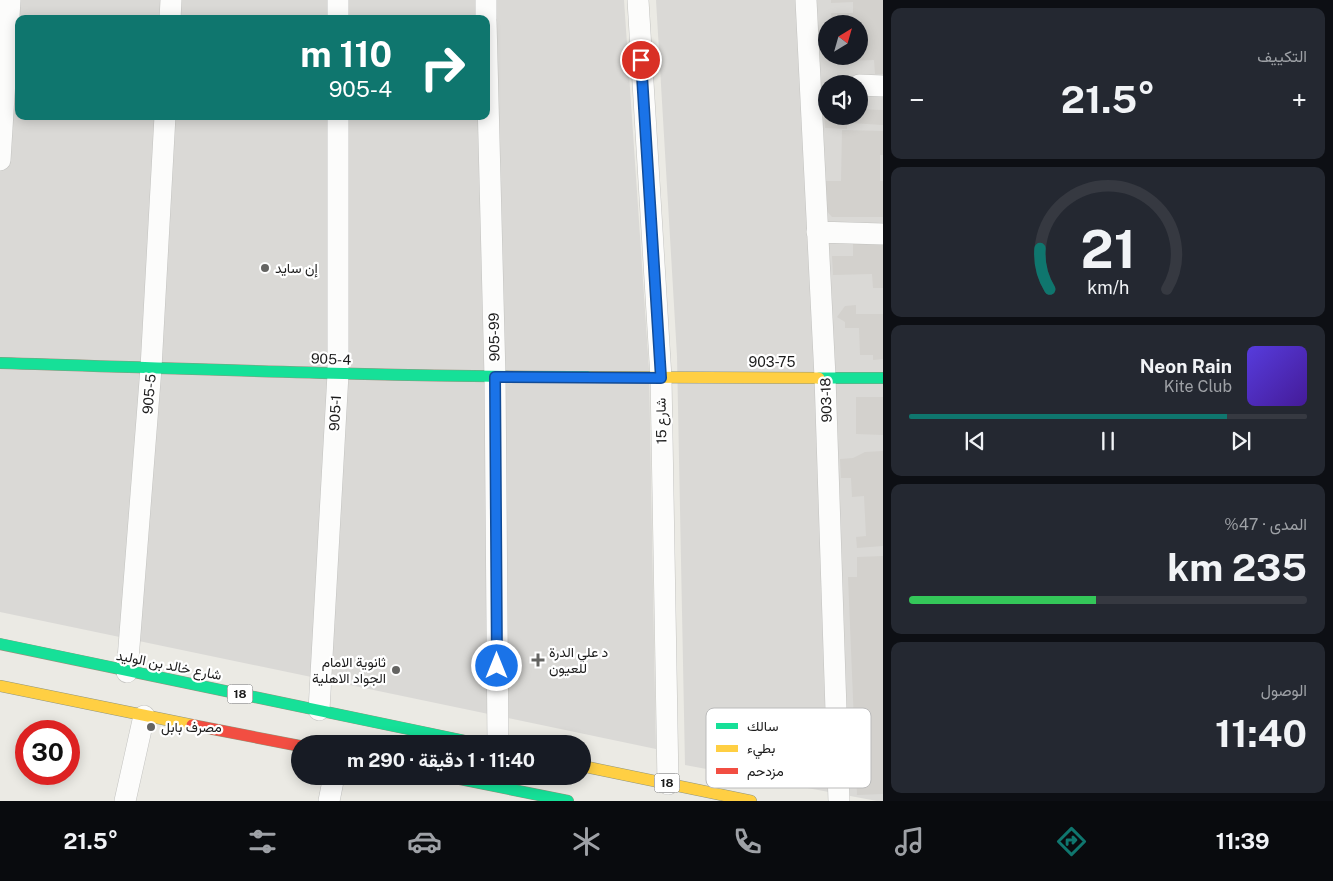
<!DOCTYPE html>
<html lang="ar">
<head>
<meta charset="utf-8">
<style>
  body { margin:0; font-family:"Public Sans",Vazirmatn,sans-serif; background:#242831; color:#f1f3f6; direction:rtl; height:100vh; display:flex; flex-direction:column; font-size:19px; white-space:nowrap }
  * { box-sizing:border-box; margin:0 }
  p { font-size:16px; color:#9ea1a6 }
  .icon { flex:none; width:28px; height:28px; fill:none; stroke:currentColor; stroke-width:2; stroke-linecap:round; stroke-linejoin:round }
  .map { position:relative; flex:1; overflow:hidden; direction:ltr }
  .sheet { display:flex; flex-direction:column; gap:8px; padding:8px; background:#0d0f14; width:450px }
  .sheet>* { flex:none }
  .hud { position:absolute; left:15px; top:15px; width:475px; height:105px; border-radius:10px; box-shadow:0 2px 12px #0003; direction:rtl; background:#0f766e; color:#fff; overflow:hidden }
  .needle { width:32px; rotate:37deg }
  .buttons { position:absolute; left:818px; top:15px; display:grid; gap:10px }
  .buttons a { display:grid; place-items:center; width:50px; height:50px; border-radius:50%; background:#171b24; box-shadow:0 2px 12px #0003; font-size:25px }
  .speed { position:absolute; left:15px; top:720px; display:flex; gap:10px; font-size:25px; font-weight:700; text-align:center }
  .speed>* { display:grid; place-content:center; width:65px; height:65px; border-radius:50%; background:#171b24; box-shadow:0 2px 12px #0003; line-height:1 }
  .speed .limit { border:8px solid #d22; background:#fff; color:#111 }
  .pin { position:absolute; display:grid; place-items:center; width:42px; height:42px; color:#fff; margin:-21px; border:2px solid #fff; border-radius:50%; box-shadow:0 1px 5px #0007 }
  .me { position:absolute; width:55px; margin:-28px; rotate:0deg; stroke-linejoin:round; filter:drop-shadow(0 0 4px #0008) }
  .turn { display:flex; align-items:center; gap:18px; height:105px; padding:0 15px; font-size:22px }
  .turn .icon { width:65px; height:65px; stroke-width:2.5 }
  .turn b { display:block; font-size:35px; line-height:42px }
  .big { font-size:38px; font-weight:700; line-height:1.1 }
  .sheet .tile { flex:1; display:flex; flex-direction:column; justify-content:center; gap:8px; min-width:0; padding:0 18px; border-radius:10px; background:#242831 }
  .sheet .dial { align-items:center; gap:0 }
  .dial svg { height:130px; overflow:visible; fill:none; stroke:#363941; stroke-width:7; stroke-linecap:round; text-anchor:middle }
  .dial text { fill:#f1f3f6; stroke:none }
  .song { display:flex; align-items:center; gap:15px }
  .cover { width:60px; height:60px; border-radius:8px; background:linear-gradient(135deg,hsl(250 70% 55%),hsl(260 70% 35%)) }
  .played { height:5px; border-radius:2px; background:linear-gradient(90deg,#0f766e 80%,#363941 80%) }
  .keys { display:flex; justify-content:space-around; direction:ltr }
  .heat { display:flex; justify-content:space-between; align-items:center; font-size:28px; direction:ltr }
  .charge { height:8px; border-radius:4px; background:linear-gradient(90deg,#34c759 47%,#363941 0) }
  .trip { position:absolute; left:291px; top:735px; width:300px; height:50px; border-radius:25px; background:#171b24; box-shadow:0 2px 12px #0003; font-weight:700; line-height:50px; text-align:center; direction:rtl }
  .tabs { display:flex; height:80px; justify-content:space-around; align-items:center; background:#090b0e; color:#9ea1a6 }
  .tabs .icon { width:35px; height:35px }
  .tabs .current { color:#0f766e }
  .tabs b { font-size:22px; color:#f1f3f6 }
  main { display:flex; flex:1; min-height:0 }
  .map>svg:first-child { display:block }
  .residential { fill:#dad9d6; fill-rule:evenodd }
  .building { fill:#d3d1cd }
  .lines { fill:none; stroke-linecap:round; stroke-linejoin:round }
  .street-casing { stroke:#c3c3c0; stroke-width:22 }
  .fast-casing { stroke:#91957c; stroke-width:12 }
  .slow-casing { stroke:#91957c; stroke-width:12 }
  .jam-casing { stroke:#91957c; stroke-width:12 }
  .street { stroke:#fcfcfb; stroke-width:21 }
  .fast { stroke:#16e098; stroke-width:11 }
  .slow { stroke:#ffcf43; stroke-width:11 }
  .jam { stroke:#f24e42; stroke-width:11 }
  .route-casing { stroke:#114b97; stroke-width:12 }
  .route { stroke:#1a73e8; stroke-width:9 }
  .poi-dot { fill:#646462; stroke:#fff; stroke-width:2 }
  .labels { text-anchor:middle; stroke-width:4.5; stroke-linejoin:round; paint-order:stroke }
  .shield { fill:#fff; stroke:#606060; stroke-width:1 }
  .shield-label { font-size:12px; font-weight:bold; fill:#1c1c1c }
  .poi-label { font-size:14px; fill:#1c1c1c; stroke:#fff; text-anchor:start }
  .street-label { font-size:14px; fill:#1c1c1c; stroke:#fff }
  .key { fill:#fff; stroke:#bbb; stroke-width:1 }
  .key-label { font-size:14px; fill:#1c1c1c }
</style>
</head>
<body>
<main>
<section class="sheet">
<div class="tile"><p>التكييف</p>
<div class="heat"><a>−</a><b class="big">21.5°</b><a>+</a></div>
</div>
<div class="tile dial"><svg viewBox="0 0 100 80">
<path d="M14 69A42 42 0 1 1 86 69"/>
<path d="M14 69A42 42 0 0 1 8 44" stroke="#0f766e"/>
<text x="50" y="56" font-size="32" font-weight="700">21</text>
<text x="50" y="72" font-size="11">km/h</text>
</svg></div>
<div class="tile">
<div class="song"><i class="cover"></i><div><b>Neon Rain</b><p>Kite Club</p></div></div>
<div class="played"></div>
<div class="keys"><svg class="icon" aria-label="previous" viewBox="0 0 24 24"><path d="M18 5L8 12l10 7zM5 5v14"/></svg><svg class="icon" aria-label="pause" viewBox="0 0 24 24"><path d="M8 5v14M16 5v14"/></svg><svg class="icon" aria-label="next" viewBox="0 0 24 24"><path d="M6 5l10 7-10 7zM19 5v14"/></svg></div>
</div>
<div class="tile"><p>المدى · 47%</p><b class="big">235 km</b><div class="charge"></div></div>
<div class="tile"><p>الوصول</p><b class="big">11:40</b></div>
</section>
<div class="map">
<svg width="883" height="801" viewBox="0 0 883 801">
  <rect width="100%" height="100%" fill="#ebeae4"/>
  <!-- residential -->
  <path class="residential" d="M 0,0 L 624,0 L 649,369 L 656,749 L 0,612 ZM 19,19 L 486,19 L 486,116 L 19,116 Z
    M 656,0 L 883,0 L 883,801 L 877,801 L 685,765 L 677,356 ZM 826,24 L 859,24 L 859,56 L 826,56 ZM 826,84 L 859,84 L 859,116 L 826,116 Z"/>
  <!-- building -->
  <path class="building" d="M 831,0 L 883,0 L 883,74 L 875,74 L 874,60 L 847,61 L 842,56 L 859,56 L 859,24 L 832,24 L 831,13 L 853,13 L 853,2 L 831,3 Z
    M 823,92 L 826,92 L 826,116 L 847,116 L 847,129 L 825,128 Z
    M 859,109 L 883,110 L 883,125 L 850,123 L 851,116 L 859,116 Z
    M 842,130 L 883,131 L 883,155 L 880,155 L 880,181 L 883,181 L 883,217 L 832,217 L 826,210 L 826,181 L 841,181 Z
    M 883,241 L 883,288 L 873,288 L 872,274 L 833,275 L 832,256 L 853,256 L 853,242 Z
    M 856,305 L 856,314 L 883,314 L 883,359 L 873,360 L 873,355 L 860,355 L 859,328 L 845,328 L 845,322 L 837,317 L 845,306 Z
    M 856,397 L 883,397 L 883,435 L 856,434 Z
    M 883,451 L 883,546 L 857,548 L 856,537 L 866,536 L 864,496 L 852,497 L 851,478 L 841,478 L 840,459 L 853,458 L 865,452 Z
    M 883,556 L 883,794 L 857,795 L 848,577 L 857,577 L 857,557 Z"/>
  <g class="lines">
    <defs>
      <path id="street" d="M 486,0 L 486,19
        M 638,0 L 661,378 L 668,784
        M 806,0 L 825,377 L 839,801
        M 170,19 L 171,0
        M 338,19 L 338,0
        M 486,21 L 495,377 L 498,744
        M 859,85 L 883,86
        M 0,160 L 10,0
        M 817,232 L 883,234
        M 127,672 L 151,368 L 165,116
        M 319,710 L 338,374 L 338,116
        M 125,801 L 144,716
        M 329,801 L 334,776"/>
      <path id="fast" d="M 0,363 C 197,369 393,377 590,377
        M 819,378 L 883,378
        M 0,644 L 480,744
        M 445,776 L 568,801"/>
      <path id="slow" d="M 590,377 L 819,378
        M 0,686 L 192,725
        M 582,766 L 751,801"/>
      <path id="jam" d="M 192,725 L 300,746"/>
    </defs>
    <!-- street casing -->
    <use href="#street" class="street-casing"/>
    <!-- fast casing -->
    <use href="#fast" class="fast-casing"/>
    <!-- slow casing -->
    <use href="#slow" class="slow-casing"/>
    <!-- jam casing -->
    <use href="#jam" class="jam-casing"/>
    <!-- street -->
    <use href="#street" class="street"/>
    <!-- fast -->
    <use href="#fast" class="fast"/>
    <!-- slow -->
    <use href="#slow" class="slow"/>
    <!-- jam -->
    <use href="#jam" class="jam"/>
  </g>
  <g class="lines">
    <defs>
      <path id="route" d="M 497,666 L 495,377 L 661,378 L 641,60"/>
    </defs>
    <!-- route casing -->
    <use href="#route" class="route-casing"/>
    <!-- route -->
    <use href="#route" class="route"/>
  </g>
  <!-- markers -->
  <g class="poi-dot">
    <circle cx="265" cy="268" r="5"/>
    <path d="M535.5 652.5h5v5h5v5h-5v5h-5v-5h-5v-5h5z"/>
    <circle cx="396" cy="670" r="5"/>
    <circle cx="151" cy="727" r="5"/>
  </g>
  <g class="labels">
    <!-- shield labels -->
    <g class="shield">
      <rect x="227.5" y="684.5" width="25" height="19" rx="4"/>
      <rect x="654.5" y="773.5" width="25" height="19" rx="4"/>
    </g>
    <g class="shield-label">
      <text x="240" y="698">18</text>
      <text x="667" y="787">18</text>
    </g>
    <!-- poi labels -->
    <g class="poi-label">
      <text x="275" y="273">إن سايد</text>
      <text x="549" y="657">د علي الدرة<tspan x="549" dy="16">للعيون</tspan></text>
      <text x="386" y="667" text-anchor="end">ثانوية الامام<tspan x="386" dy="16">الجواد الاهلية</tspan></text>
      <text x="161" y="732">مصرف بابل</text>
    </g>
    <!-- street labels -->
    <g class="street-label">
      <text transform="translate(494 337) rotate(-91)" y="5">905-99</text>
      <text transform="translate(331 359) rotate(2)" y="5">905-4</text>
      <text x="772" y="367">903-75</text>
      <text transform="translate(149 394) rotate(-85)" y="5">905-5</text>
      <text transform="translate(826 400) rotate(-92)" y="5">903-18</text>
      <text transform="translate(335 413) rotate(-87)" y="5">905-1</text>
      <text transform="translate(661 421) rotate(-91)" y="5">شارع 15</text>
      <text transform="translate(169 665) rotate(11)" y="5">شارع خالد بن الوليد</text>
    </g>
  </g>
  <!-- legend -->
  <rect x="706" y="708" width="165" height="80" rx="8" class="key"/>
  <rect x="716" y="723" width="22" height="6" fill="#16e098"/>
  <rect x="716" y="745" width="22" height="7" fill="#ffcf43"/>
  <rect x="716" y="768" width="22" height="6" fill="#f24e42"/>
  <g class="key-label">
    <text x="747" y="731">سالك</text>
    <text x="747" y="753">بطيء</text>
    <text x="747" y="776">مزدحم</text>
  </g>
</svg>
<div class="buttons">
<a><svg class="needle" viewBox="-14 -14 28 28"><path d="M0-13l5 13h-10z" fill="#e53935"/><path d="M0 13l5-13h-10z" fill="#9ea1a6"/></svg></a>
<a><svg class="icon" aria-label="sound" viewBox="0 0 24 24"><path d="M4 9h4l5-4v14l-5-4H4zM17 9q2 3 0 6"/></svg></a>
</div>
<div class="speed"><div class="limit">30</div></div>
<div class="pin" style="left:641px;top:60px;background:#d93025"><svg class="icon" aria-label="arrive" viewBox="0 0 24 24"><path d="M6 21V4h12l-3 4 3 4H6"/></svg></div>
<svg class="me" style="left:497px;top:666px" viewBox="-20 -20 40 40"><circle r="17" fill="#1a73e8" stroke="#fff" stroke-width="3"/><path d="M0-11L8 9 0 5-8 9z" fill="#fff"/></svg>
<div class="trip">11:40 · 1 دقيقة · 290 m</div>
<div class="hud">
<div class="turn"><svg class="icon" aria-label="right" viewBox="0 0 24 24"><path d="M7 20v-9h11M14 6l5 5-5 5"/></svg><div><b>110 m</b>905-4</div></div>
</div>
</div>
</main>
<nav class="tabs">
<b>11:39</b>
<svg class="icon current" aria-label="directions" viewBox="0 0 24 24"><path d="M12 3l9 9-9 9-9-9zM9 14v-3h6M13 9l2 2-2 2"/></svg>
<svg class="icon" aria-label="music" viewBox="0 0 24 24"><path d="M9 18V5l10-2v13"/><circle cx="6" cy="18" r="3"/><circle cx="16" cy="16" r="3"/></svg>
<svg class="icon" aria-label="phone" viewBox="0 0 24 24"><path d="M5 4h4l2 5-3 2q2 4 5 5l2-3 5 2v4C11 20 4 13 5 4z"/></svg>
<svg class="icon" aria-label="climate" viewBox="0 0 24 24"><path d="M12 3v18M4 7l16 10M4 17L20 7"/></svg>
<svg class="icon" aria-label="car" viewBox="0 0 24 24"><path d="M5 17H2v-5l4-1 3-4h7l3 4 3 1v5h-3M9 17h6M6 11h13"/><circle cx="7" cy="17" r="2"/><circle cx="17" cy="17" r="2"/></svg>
<svg class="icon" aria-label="filters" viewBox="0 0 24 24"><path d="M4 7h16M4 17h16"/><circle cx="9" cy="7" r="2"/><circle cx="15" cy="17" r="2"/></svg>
<b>21.5°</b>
</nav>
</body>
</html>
